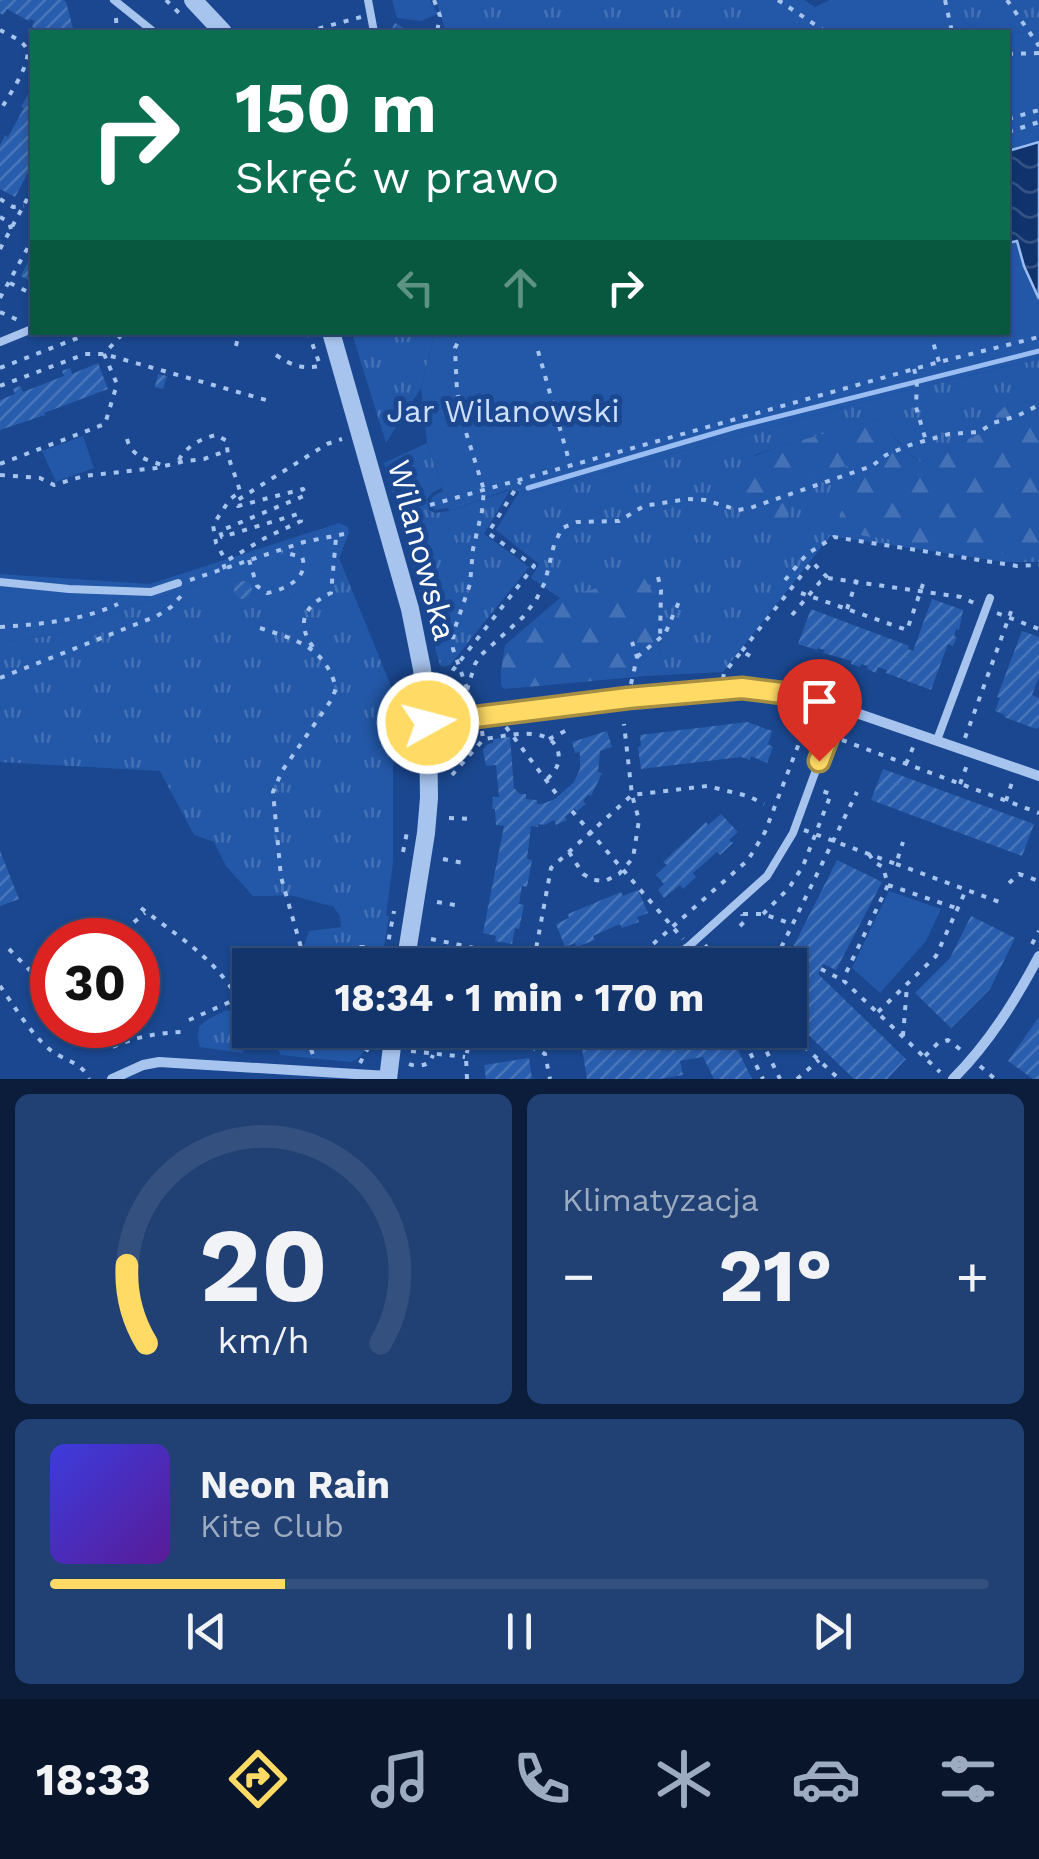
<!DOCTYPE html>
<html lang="pl">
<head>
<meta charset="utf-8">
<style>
  body { margin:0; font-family:"Work Sans",sans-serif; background:#214073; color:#f1f3f6; height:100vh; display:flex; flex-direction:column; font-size:38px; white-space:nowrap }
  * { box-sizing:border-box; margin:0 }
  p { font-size:32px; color:#9dabc1 }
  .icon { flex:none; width:55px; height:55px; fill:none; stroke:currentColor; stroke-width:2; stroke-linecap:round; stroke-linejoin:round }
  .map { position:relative; height:1079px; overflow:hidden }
  .drawer { display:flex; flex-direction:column; gap:15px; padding:15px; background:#0b1d3b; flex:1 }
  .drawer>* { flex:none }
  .banner { position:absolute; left:30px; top:30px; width:980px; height:305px; border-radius:0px; box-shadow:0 2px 8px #0004,0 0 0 2px #33507e; background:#0b6e4f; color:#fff; overflow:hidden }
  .speed { position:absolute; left:30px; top:918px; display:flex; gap:20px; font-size:50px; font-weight:700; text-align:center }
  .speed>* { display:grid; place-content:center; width:130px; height:130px; border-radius:50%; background:#14356b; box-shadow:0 2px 8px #0004,0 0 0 2px #33507e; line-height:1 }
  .speed .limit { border:15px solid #d22; background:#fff; color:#111 }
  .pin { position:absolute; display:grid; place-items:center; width:85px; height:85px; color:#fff; margin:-102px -42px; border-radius:50% 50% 50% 0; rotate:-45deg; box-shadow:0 0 10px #0007 }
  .pin .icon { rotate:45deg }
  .me { position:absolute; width:110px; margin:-55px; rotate:83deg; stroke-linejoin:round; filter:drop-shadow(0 0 8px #0008) }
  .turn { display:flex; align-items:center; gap:35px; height:210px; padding:0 40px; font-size:45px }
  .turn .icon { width:130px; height:130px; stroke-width:2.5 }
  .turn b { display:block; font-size:70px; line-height:85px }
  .lanes { display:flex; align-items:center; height:95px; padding:0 40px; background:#0003; justify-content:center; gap:50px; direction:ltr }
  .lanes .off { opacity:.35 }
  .big { font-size:75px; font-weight:700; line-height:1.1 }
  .drawer .card { flex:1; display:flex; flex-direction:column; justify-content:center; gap:15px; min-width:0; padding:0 35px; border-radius:15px; background:#214073 }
  .drawer .dial { align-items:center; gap:0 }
  .dial svg { height:260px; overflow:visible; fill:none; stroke:#33507e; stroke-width:7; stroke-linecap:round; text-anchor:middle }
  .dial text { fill:#f1f3f6; stroke:none }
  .song { display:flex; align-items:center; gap:30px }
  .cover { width:120px; height:120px; border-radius:15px; background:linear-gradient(135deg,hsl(240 70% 55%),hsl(270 70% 35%)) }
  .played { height:10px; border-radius:5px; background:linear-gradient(90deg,#ffdb65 25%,#33507e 25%) }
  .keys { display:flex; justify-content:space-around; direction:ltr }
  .heat { display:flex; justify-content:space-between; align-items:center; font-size:55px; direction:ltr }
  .drawer .tiles { flex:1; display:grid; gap:15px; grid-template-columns:1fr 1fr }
  .card:last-child { grid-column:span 2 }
  .trip { position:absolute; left:232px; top:948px; width:575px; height:100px; border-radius:0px; background:#14356b; box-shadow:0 2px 8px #0004,0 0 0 2px #33507e; font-weight:700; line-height:100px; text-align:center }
  .tab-bar { display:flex; height:160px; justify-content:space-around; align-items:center; background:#08152b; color:#9dabc1 }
  .tab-bar .icon { width:70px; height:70px }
  .tab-bar .on { color:#ffdb65 }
  .tab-bar b { font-size:45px; color:#f1f3f6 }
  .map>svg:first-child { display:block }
  .grass { fill:url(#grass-tufts) }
  .forest { fill:url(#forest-firs) }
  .green { fill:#2358a8 }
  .water { fill:url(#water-waves); stroke:#9abef1; stroke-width:2.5 }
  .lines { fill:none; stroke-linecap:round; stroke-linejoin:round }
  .stream { stroke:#9abef1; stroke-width:5 }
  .building { fill:url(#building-hatch) }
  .path { stroke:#a7c4ee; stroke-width:4; stroke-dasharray:5 8; stroke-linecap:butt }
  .service { stroke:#a7c4ee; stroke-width:8 }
  .minor { stroke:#a7c4ee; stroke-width:10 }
  .tertiary { stroke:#a7c4ee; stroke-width:18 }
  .route-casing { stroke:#a68e42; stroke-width:25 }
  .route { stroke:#ffdb65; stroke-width:18 }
  .labels { text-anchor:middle; stroke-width:10; stroke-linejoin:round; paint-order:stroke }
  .park-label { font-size:32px; fill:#cedffa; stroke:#1a478f }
  .street-label { font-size:32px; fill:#fff; stroke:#1a478f }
</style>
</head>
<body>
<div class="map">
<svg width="1039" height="1079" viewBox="0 0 1039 1079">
  <defs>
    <pattern id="grass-tufts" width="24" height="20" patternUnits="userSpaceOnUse" patternTransform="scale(2.5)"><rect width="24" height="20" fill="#2358a8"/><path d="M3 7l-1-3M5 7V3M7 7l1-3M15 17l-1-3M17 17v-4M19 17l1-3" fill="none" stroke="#4471b5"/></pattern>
    <pattern id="forest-firs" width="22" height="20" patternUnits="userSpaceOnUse" patternTransform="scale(2.5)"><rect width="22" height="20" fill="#2358a8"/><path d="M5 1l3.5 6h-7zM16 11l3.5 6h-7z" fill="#4471b5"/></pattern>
    <pattern id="water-waves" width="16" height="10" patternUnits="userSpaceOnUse" patternTransform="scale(2.5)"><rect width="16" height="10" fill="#11336d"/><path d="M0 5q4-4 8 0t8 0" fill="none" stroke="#355283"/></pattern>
    <pattern id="building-hatch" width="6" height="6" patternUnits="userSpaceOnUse" patternTransform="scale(2.5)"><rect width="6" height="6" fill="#295dad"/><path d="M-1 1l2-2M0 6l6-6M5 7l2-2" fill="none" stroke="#4975b9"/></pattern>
  </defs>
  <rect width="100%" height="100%" fill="#1a478f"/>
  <!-- grass -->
  <path class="grass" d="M 436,0 L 741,0 L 764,29 L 761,32 L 446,32 Z
    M 950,0 L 1039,0 L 1039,31 L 1008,34 L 974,32 Z
    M 352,333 L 435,333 L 421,388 L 386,443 Z
    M 1039,359 L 1039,401 L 1006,405 L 997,414 L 989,429 L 921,462 C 903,452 893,433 879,419 L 780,446 L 755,455 L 789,523 L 784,491 C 795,483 833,465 846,466 C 849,466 860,471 862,472 C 860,491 852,500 840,513 L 998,555 L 1039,545 L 1039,562 L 1005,562 L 830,536 L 723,672 L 646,676 L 659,664 L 660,625 L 643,577 L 560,598 L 531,578 L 539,564 L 496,530 L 519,492 L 528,493 L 911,389 Z
    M 427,443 L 442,488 L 433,492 L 427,499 L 429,510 L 435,513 L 449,511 L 510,490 L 484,534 L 529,567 L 450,665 L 443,667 L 440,665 L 384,463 Z
    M 339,558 L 393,691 L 393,862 L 386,916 L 389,916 L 381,965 L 314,965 L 310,954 L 303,949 L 309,931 L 341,927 L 340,916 L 333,906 C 320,904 310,900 298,897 C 285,893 267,897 253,896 L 226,866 L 214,842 L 194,835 L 160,771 L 0,762 L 0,645 L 5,642 L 67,633 L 102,617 L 210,581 L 281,606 Z
    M 227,1010 L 236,1014 C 241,1027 250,1040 242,1053 L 200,1047 L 198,1039 L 199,1027 L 208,1019 Z
    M 266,1030 L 370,1030 C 368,1043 365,1057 351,1062 L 281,1055 Z"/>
  <!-- forest -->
  <path class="forest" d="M 1039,401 L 1039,545 L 998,555 L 864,536 L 839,527 L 840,513 C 852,500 860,491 862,472 L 847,466 L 827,470 L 784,491 C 787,512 799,534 767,534 L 745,502 L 738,480 L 755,456 L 780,446 L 879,419 C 893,433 903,453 921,462 L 989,429 L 997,414 L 1006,405 Z
    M 643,576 C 664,607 659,629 659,664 L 646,676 L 504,689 L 501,685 L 501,671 L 505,645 L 560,598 Z"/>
  <!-- green -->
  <path class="green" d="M 392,0 L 430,0 L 438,14 L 421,21 L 397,18 Z
    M 741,0 L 804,0 L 815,7 L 830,0 L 950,0 L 974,32 L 761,32 L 763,29 Z
    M 1039,31 L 1039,359 L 911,389 L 528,493 L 507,490 L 449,511 L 448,508 L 435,510 L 430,505 L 432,497 L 443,491 L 427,443 L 421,388 L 435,333 L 1008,332 L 1008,34 Z
    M 83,436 L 94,468 L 56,482 L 42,451 Z
    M 339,523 L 348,527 L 349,533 L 339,558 L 281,606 L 223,610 L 210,581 L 102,617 L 67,633 L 5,642 L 0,645 L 0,574 L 150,584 Z
    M 889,891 L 941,909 L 926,941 L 880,993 L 852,968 Z"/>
  <!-- water -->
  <path class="water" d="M 1039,142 L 1039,299 L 1024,266 L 1017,241 L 1008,243 L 1008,151 Z"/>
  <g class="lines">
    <!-- stream -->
    <path class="stream" d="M 528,488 L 736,427 L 1039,351"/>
  </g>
  <!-- building -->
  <path class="building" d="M 0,0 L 63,0 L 66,2 L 74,32 L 42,32 L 41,28 L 35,30 L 32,26 L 35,21 L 30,19 L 29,21 L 7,9 L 3,15 L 0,13 Z
    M 395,23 L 411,32 L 394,32 L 391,30 Z
    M 29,92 L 32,94 L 32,165 L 15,197 L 0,189 L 0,145 L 5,135 L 8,137 L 24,108 L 21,107 Z
    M 32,254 L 32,282 L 21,276 Z
    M 98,363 L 108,389 L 44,413 L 45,415 L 0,430 L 0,400 L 15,394 L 13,389 L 20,386 L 23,392 L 64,376 L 62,371 L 70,368 L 72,374 Z
    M 158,374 L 167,376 L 163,389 L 155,387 Z
    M234 590a9 9 0 1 1 18 0a9 9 0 1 1-18 0Z
    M 932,599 L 963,610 L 959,630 L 956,629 L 954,636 L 957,637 L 953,646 L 948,644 L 931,690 L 886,673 L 887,670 L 878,667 L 876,673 L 867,669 L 868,666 L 861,664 L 860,667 L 851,664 L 852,661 L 823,653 L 825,650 L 818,648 L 817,650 L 798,644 L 811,609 L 909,646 L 908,649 L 913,651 Z
    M 1022,631 L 1039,637 L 1039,677 L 1032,695 L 1039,698 L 1039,727 L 1036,729 L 1004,717 L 1005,715 L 995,711 L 1000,698 L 997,697 Z
    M 747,722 L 772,731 L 768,744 L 773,747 L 767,763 L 751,756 L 750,760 L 741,757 L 641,769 L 638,747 L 641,746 L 640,735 Z
    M 607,731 L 612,747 L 600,751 L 598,772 L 602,773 L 591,796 L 588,795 L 583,801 L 586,804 L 577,811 L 574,809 L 565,817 L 567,820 L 556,825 L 554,820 L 544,825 L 538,824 L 538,827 L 531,826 L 527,859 L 532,860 L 527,887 L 522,886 L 519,904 L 524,905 L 519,929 L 515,928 L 512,944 L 495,941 L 496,936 L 483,933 L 504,826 L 496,825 L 495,809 L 492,809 L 493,797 L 499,797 L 496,765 L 486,766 L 483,750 L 488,744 L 493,743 L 493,739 L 510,737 L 514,788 L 520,794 L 526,794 L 526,799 L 537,800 L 537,804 L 542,804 L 555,799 L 574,782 L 580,769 L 580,755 L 579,752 L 575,753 L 572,742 Z
    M 883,769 L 1034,824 L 1022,856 L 871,800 Z
    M 721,814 L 738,832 L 729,840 L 733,843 L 720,855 L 717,852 L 693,873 L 696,877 L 683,889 L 680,885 L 664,898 L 658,890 L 664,884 L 656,875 L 667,865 L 663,862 L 706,822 L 708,825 Z
    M 0,851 L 19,899 L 0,906 Z
    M 837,860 L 882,882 L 836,970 L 823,964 L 818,974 L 906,1059 L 887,1079 L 854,1079 L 793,1020 L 805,1008 L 790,994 L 790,965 L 784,965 Z
    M 638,890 L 648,913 L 637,917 L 639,922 L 622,928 L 620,924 L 593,936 L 595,940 L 576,947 L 575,943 L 565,947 L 556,924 L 569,918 L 568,914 L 621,892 L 623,896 Z
    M 971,916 L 1015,938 L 990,989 L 951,1028 L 915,993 L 950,958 Z
    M 1039,1017 L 1039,1079 L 1033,1079 L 1008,1061 Z
    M 659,1030 L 729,1032 L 752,1079 L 714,1079 L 703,1057 L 680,1061 L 683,1075 L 659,1079 L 587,1079 L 581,1042 Z
    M 529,1058 L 532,1079 L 486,1079 L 484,1065 Z"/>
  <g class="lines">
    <!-- path -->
    <path class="path" d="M 166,0 L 180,14
      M 434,0 L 440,16 L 437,32
      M 778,0 L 826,32
      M 945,0 L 952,32
      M 1007,0 L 1039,46
      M 116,18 L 117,32
      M 0,30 C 8,35 24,40 27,50 C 31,65 7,98 0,111
      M 306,32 L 361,17
      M 1008,54 L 1039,53
      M 1008,119 L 1039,110
      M 1008,132 L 1039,122
      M 0,199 L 13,207 L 24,206
      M 30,213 L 32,214
      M 0,217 L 9,222 L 11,229
      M 0,249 L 32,190
      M 10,283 L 32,294
      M 0,298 L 32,240
      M 0,312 L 18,320
      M 308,332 L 320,365
      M 463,332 L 455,348 L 457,392 L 464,426 L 484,490 L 482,511 L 473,549 L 470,584 L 455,628 L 453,639 L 453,649 L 472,703
      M 930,332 L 939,362
      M 236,346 L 239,332
      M 538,351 L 570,464
      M 276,355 C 292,366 302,369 321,366
      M 0,368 L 93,332
      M 914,369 L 917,379 L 916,407 L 926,441
      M 0,386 L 85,354 L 104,354 L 266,400
      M 127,439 C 132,458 149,460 165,466
      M 179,460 C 185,447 202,438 216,435 L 227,441 C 226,459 236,474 240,492 L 230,499 L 213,525 L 216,543 L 226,561
      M 0,464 L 105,424 L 117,384 L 104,354 L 124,332
      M 0,475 L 40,478 L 54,485 L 84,476 L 156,468 L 185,461 L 204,459 L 226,451
      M 430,505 L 939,362 L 1039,337
      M 249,560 L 257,586 L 267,593 C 285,590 310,577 302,557 L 282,552
      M 225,569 L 223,563 L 265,538 L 301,521 L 298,514 L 222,537 L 220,531 L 306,495 L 303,489 L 238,506 L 236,501 L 327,444 L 342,439
      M 658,577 L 661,590 L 660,639
      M 190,580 L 304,542 L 349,533
      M 785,580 L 807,554 L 834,537 L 1017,566 L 1039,565
      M 801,593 L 907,630 L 923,584
      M 847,609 L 859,573
      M 997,613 L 1039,629
      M 792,615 L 820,582 L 828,578 L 961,597 L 974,603
      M 0,627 C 41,624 81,621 118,604
      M 260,628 C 297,640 325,647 336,688 L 332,699 L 282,771 L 273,792 L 281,877 L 306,965
      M 313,647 C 295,622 305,605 331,593 L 336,538
      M 742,651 L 812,562 L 828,578
      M 637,657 L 665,634 L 681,597
      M 0,678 L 157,616 L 171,607 L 182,595
      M 723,679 L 724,673 L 742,651 L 750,656
      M 631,684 L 637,657 L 632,642
      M 467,690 L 475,664 L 481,655 L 523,617 L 536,600 L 545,582 L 554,545 L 562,528 L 577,522 L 619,521 L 644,506 L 687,499 L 705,500 L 738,510 L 750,508 L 872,466 L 886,455 L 910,445 L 949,434 L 979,432 L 993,423 L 1017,416 L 1039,405
      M 443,695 L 453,670 L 534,566 L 488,533 L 520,482
      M 506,727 L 558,796
      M 482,731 L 483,739 C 504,737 549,723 558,751 C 561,764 555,772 546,780
      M 965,738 L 1013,606
      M 549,739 L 567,730
      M 842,740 L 1039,813
      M 906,764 L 914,745
      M 452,775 L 482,741
      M 960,784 L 967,765
      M 1006,801 L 1013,779
      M 572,811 L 683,939
      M 449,818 L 473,819
      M 804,830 L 896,864 L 903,842
      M 403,852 L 408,827
      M 569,852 L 583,874 L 593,880 L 605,881 L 619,874 L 633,858 L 639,820 L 632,795 L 624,724
      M 869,854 L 874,862 L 883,867 L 888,885 L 846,973 L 844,981 L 940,1072
      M 443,859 L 468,864
      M 896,864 L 1005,904
      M 1009,883 L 1019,874 L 1039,881
      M 888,885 L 959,909
      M 437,902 L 461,906
      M 141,908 C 190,945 221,962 250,1019
      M 743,914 L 763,914 L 792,924
      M 763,914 L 789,888 L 803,866 L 831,794 L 822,791
      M 740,926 L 745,921 L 742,914
      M 114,939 L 145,913
      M 431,939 L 556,965
      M 1032,944 L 1039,931
      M 705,945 L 712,954
      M 9,949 L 52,993
      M 773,957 L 780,950 L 857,792
      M 534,960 L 551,868 L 632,795 L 707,786 L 748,796 L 764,804
      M 311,965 C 333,955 363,936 385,955
      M 384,965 L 394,911
      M 478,965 L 481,950
      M 579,965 L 628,956 L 652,945 L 748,860 L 765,832 L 811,712
      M 778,965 L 787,956 L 780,950
      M 821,969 L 844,981
      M 0,986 C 15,1007 36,1043 58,1055 C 72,1063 82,1064 89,1079
      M 878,1012 L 936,956 L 966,890
      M 189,1020 L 250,993
      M 84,1025 L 108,1049 C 134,1037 159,1032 188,1032
      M 790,1026 L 798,1030 L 806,1048 L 839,1079
      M 253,1030 L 259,1055
      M 295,1030 L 307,1039 L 314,1057
      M 739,1030 L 763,1079
      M 753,1030 L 759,1036 L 780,1079
      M 903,1036 L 907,986
      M 506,1039 L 539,1050 L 545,1054 L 550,1079
      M 745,1042 L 766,1030
      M 411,1051 L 465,1057
      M 925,1056 L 938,1043 L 948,1040 L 961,1050
      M 360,1063 L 368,1048 L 372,1030
      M 409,1064 C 417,1067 423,1066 430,1062 L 433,1055
      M 980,1066 L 995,1079
      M 467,1079 L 466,1057 L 469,1043 L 496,1048 L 503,1044 L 507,1030
      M 797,1079 L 819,1060"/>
    <!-- service -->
    <path class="service" d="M 114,0 L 154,32
      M 368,0 L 374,32
      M 0,342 L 32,329
      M 0,582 L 69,589 L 151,592 L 178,583
      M 937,740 L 990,598
      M 663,965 L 689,946 L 767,876 L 793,833 L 839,707"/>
    <!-- minor -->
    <path class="minor" d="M 428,723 L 628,697 L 742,689 L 789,694 L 839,707 L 1039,776
      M 112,1079 L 143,1065 L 159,1062 L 388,1076
      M 953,1079 C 989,1043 1015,1001 1039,956"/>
    <!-- tertiary -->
    <path class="tertiary" d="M 193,0 L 223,32
      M 331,332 L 410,609 L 422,669 L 428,723 L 429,798 L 426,833 L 405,965
      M 388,1079 L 394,1030"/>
  </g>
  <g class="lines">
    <defs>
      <path id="route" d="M 428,723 L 628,698 L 742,688 L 790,694 L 839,708 L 819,761"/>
    </defs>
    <!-- route casing -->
    <use href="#route" class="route-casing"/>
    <!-- route -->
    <use href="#route" class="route"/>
  </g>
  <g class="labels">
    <!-- park labels -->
    <g class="park-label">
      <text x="503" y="422">Jar Wilanowski</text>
    </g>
    <!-- street labels -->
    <g class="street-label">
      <text transform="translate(422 550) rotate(75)" y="11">Wilanowska</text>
    </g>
  </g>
</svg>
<div class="speed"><div class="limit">30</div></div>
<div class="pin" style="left:819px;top:761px;background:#d93025"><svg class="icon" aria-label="arrive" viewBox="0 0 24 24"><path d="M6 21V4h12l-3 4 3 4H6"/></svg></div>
<svg class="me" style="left:428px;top:723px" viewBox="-20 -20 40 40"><circle r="17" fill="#ffdb65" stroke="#fff" stroke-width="3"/><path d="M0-11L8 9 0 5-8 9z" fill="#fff"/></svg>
<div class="trip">18:34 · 1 min · 170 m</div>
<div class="banner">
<div class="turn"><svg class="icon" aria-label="right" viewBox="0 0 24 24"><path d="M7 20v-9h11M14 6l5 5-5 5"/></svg><div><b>150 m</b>Skręć w prawo</div></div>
<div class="lanes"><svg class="icon off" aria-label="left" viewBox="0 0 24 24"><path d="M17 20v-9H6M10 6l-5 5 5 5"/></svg><svg class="icon off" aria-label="ahead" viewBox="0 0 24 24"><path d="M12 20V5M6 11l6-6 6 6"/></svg><svg class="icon" aria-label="right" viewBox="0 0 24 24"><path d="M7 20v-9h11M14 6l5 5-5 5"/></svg></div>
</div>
</div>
<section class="drawer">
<div class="tiles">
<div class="card dial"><svg viewBox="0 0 100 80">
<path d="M14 69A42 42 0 1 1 86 69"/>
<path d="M14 69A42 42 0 0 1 8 45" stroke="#ffdb65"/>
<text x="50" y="56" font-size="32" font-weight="700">20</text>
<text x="50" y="72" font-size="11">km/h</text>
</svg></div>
<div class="card"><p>Klimatyzacja</p>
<div class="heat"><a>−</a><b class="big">21°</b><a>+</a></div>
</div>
<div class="card">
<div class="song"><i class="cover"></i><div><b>Neon Rain</b><p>Kite Club</p></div></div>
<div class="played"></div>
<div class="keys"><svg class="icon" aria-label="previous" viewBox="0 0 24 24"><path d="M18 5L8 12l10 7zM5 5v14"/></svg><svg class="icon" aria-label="pause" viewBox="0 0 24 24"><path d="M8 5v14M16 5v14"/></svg><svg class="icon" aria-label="next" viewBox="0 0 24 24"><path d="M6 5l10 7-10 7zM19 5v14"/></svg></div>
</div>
</div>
</section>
<nav class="tab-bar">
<b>18:33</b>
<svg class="icon on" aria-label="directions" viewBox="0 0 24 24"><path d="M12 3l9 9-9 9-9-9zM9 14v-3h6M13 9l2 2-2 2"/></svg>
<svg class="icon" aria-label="music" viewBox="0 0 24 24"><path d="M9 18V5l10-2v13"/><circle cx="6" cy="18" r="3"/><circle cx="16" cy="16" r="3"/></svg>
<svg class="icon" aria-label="phone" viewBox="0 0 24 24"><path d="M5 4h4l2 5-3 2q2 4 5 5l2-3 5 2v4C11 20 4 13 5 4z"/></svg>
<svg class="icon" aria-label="climate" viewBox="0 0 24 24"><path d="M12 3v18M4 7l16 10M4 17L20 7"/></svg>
<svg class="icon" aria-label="car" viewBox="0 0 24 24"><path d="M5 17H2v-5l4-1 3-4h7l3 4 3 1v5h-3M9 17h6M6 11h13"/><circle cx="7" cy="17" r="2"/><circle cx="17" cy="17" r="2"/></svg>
<svg class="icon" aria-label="filters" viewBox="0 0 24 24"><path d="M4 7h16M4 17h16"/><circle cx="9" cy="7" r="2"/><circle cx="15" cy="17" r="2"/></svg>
</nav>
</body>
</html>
